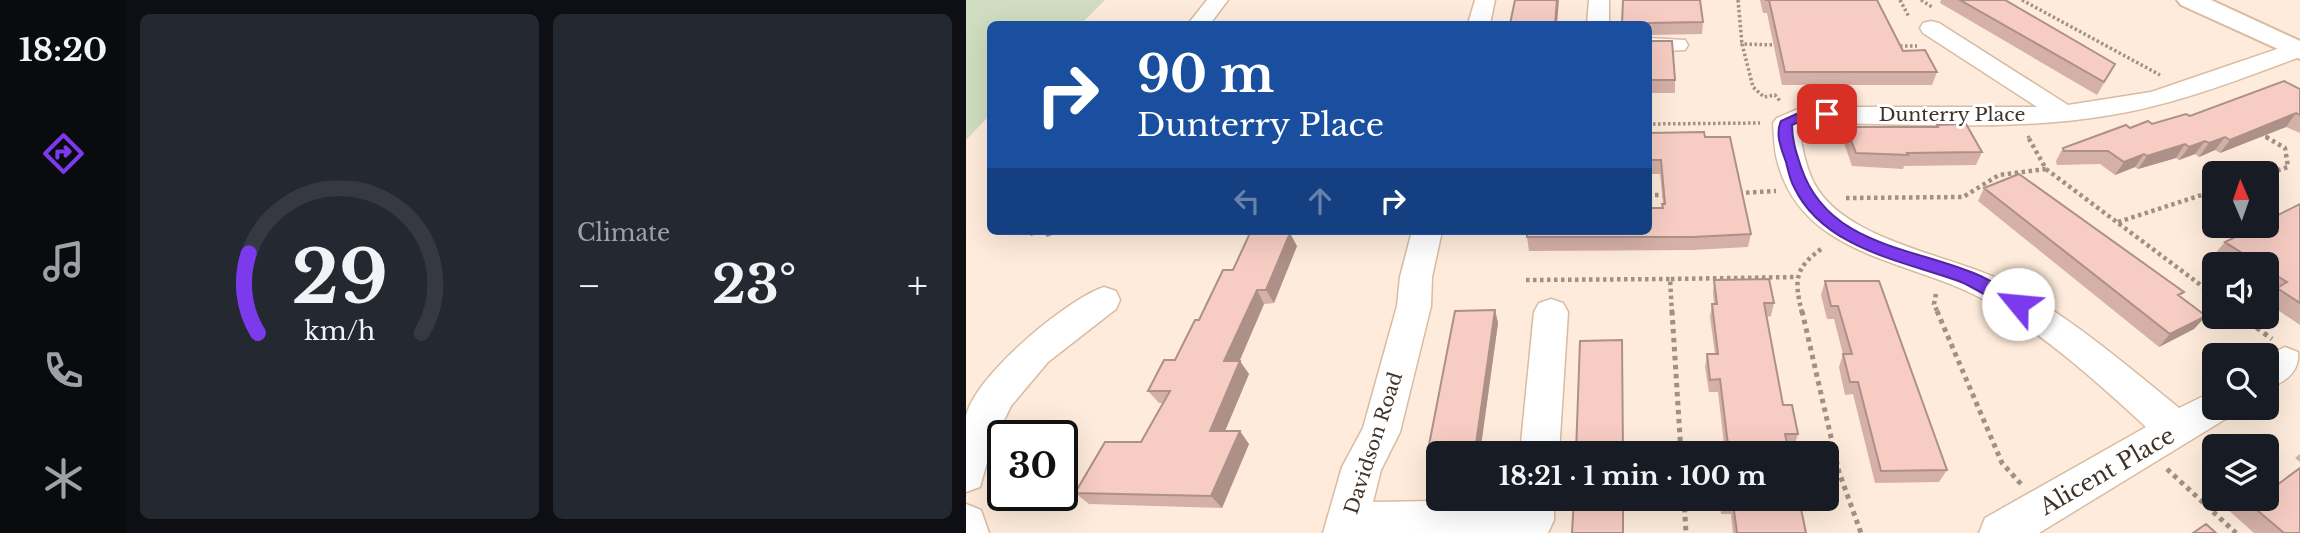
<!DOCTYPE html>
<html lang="en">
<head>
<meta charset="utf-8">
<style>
  body { margin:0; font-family:"Libre Baskerville",serif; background:#242831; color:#f1f3f6; height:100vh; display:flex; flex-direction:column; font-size:26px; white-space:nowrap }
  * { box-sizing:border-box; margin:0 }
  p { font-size:23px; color:#9ea1a6 }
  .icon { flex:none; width:38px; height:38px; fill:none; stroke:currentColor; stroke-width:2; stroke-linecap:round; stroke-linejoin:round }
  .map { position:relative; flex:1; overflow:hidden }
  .panel { display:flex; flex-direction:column; gap:14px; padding:14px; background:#0d0f14; width:840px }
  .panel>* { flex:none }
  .top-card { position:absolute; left:21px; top:21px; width:665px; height:214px; border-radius:10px; box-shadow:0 7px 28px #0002; background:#1a4fa0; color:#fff; overflow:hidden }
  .needle { width:46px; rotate:358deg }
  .controls { position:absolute; left:1236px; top:161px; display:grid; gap:14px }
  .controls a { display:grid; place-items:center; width:77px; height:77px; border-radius:10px; background:#171b24; box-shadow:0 7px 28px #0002; font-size:35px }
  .speed { position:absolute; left:21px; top:420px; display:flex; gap:14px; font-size:35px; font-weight:700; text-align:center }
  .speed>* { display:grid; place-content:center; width:91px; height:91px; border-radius:50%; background:#171b24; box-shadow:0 7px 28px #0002; line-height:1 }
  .speed .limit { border:4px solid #111; border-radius:10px; background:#fff; color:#111 }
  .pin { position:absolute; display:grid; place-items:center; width:60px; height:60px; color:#fff; margin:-30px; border-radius:14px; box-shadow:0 4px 10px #0006 }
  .me { position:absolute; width:77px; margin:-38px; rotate:298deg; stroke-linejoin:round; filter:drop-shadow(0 0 5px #0008) }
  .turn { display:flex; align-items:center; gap:24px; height:147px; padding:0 35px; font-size:32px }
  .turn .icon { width:91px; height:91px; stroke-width:2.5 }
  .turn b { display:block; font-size:49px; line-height:60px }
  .lanes { display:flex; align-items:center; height:66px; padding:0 35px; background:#0003; justify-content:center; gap:35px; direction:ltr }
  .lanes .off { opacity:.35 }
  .big { font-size:52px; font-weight:800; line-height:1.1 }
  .panel .card { flex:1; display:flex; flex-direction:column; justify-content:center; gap:10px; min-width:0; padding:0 24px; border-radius:10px; background:#242831 }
  .panel .dial { align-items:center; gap:0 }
  .dial svg { height:182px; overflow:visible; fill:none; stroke:#363941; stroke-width:7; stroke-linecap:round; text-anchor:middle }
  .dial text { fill:#f1f3f6; stroke:none }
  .heat { display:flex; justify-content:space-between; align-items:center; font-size:38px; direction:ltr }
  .panel .tiles { flex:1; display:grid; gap:14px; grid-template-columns:repeat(2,1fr) }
  .trip { position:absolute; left:460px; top:441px; width:413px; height:70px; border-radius:10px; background:#171b24; box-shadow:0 7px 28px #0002; font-weight:800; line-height:70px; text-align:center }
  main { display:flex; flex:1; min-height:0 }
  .menu { display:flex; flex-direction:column; width:126px; justify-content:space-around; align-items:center; background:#090b0e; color:#9ea1a6 }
  .menu .icon { width:49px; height:49px }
  .menu .current { color:#7c3aed }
  .menu b { font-size:32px; color:#f1f3f6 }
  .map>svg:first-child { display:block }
  .green { fill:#d0ddc0 }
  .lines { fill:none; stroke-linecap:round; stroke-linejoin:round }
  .street-casing { stroke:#d9bba1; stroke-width:3 }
  .secondary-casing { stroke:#d9bba1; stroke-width:4 }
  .path-far2 { stroke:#a19184; stroke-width:3.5; stroke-dasharray:2.5 2.5; stroke-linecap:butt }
  .path-far1 { stroke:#a19184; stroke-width:4.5; stroke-dasharray:3.5 3.5; stroke-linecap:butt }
  .path { stroke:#a19184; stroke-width:5; stroke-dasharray:4.5 4.5; stroke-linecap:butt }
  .street { fill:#fff; fill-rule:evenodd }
  .secondary { fill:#fff; fill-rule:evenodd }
  .wall { fill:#d4b0a8 }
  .shaded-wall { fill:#ad9088 }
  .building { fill:#f7cdc3; stroke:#ad9088; stroke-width:2 }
  .route { fill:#7c3aed; stroke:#51269a; stroke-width:2 }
  .labels { text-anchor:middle; stroke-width:6; stroke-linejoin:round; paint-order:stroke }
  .street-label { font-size:19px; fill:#3f3329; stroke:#fff }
  .near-street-label { font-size:23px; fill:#3f3329; stroke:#fff }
</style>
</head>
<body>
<main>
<nav class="menu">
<b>18:20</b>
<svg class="icon current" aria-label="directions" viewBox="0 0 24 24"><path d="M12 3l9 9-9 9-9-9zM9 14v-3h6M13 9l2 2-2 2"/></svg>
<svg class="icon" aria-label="music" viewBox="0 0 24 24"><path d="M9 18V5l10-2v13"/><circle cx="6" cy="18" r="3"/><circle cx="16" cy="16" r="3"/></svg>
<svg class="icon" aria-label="phone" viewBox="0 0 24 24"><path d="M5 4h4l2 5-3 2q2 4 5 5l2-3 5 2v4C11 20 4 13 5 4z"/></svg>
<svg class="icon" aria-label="climate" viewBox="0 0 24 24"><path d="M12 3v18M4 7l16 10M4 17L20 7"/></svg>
</nav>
<section class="panel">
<div class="tiles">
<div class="card dial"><svg viewBox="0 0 100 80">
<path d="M14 69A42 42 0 1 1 86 69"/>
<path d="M14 69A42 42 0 0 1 10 34" stroke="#7c3aed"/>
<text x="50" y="56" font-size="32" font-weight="700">29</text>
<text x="50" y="72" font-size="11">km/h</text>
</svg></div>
<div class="card"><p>Climate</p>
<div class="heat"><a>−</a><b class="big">23°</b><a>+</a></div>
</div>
</div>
</section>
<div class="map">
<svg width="1334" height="533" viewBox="0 0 1334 533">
  <rect width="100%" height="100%" fill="#feebdb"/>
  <!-- green -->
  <path class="green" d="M 0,0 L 139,0 L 115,24 L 24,24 L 24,115 L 0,140 Z"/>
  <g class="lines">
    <defs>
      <path id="street" d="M 241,0 L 262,0 L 244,24 L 222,24 Z
        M 509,0 L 529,0 L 524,24 L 502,24 Z
        M 623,0 L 643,0 L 643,24 L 621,24 Z
        M 965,21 L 973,23 L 1102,105 L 1185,92 L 1323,45 L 1334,44 L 1334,57 C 1272,80 1211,104 1145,115 C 1046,132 942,123 841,123 L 833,126 C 836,147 839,165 848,183 C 880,244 993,255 1049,287 C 1109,321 1160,365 1213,408 L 1248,391 L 1248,408 L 1266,408 L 1261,418 L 1073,533 L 1013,533 L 1019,518 L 1180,427 C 1130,381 1081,337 1022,302 C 949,259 836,260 811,160 C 808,148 808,135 807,123 L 811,118 L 837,107 L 1071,107 L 957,33 L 954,28 L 957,23 Z
        M 682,38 L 719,40 L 722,45 L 719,50 L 682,52 Z
        M 446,231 L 476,231 L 466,277 L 465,306 L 434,432 L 415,470 L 407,502 L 588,499 L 588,520 L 582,533 L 357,533 L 376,467 L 397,428 L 431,306 L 434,277 Z
        M 138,287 L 150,291 L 154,300 L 150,309 L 82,362 L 45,406 L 26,445 L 14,487 L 0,492 C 0,469 0,441 0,417 C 7,377 101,299 138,287 Z
        M 585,299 L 597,303 L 602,312 L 593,453 L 554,453 L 568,312 L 573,303 Z
        M 1319,347 L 1332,352 C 1334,373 1318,383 1300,389 L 1300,356 Z
        M 0,504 L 15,510 L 23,533 L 0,533 Z"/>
      <path id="secondary" d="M 1211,0 L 1245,0 L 1334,41 L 1334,59 L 1215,5 Z"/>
    </defs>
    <!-- street casing -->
    <use href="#street" class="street-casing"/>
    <!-- secondary casing -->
    <use href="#secondary" class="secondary-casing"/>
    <!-- path-far2 -->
    <path class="path-far2" d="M 772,0 L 776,44
      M 934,0 L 943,17
      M 955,0 L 966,7
      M 1056,0 L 1194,75
      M 811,45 L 776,44 L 787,87 L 798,97 L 809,95 L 814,101
      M 929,46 L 951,46
      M 682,124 L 794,123
      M 1295,134 L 1303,138
      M 1062,136 L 1063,138"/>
    <!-- path-far1 -->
    <path class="path-far1" d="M 1300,137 L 1319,148 L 1322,167 L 1300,174
      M 1080,169 L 1248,295
      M 773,193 L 810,191
      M 682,195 L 701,195
      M 880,198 L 997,197 L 1033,175 L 1080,169 L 1062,137
      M 1152,222 L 1248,191
      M 560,280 L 704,279
      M 970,294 L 968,304 L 972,313
      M 706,313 L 704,279 L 829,277
      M 836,313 C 828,279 828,268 858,247"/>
    <!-- path -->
    <path class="path" d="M 706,311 L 715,453
      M 836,311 L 873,472 L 895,533
      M 971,311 L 1036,463 L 1055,484
      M 1276,317 L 1306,339
      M 1201,469 L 1270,533
      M 718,499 L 720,533"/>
    <!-- street -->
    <use href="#street" class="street"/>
    <!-- secondary -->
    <use href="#secondary" class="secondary"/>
  </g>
  <!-- wall -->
  <path class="wall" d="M 657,0 L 737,22 L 736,34 L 682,35 L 682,24 L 656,24 Z
    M 794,0 L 911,0 L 937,51 L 971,72 L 966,85 L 816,85 L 801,13 L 797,13 Z
    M 975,0 L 1039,0 L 1149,64 L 1131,95 L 974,3 Z
    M 682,41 L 709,80 L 709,93 L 682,93 Z
    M 1334,89 L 1334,133 L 1320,127 L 1254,153 L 1249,150 L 1233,157 L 1229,154 L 1213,160 L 1210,158 L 1172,169 L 1169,167 L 1149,175 L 1134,164 L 1091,165 L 1090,161 L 1097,148 L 1164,128 L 1224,116 Z
    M 971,125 L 1016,152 L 1010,165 L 938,166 L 937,169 L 886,166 L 877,140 L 880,127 L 970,127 Z
    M 682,133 L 739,137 L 785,234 L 782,247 L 726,250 L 563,251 L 561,237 L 696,208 L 697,204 L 694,174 L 682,174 Z
    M 1018,188 L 1218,292 L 1214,296 L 1240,316 L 1228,329 L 1193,347 L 1012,201 Z
    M 1334,204 L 1334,325 L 1300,302 L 1300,299 L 1305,294 L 1300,291 L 1300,264 L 1260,264 L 1247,256 L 1259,242 Z
    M 331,246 L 308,303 L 298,304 L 273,361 L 283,374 L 259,431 L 283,444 L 256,508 L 123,504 L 109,493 L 175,442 L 197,403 L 193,403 L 182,391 L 209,360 L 233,320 Z
    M 748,280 L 808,303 L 805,316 L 800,317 L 817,405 L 832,434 L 828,446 L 822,446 L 823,453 L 759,453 L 752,392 L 743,392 L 739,367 L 741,354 L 749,354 L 744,317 L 746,304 L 748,304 L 747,293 Z
    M 859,281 L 981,470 L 973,482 L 909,483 L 887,394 L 879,395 L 873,367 L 877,354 L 868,319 L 861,319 L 855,295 Z
    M 529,310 L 532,323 L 514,453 L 472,453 L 472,457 L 468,457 L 463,445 Z
    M 1334,454 L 1334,462 L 1329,458 Z
    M 753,499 L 833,499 L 840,533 L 767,533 L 765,514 L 755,514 Z
    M 1273,499 L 1300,499 L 1334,533 L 1288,533 L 1260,508 Z"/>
  <!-- shaded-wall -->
  <path class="shaded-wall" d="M 591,0 L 593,0 L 591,24 L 589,24 Z
    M 1330,113 L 1320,127 L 1254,153 L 1264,140 Z
    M 1259,137 L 1249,150 L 1233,157 L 1243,143 Z
    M 1239,141 L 1229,154 L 1213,160 L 1223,147 Z
    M 1219,144 L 1210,158 L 1172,169 L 1181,156 Z
    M 1178,154 L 1169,167 L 1149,175 L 1158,162 Z
    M 60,231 L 97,231 L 81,237 L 77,232 L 65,236 Z
    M 324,233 L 331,246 L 308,303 L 300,290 Z
    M 291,290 L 298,304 L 268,374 L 258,361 Z
    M 529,310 L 532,323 L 514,453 L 513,453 L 510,444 Z
    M 1240,316 L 1228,329 L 1193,347 L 1204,334 Z
    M 274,361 L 283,374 L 254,443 L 244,431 Z
    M 274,431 L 283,444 L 256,508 L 245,496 Z"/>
  <!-- building -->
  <path class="building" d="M 549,0 L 591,0 L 589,24 L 544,24 Z
    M 657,0 L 734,0 L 737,22 L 682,23 L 680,24 L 656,24 Z
    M 799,0 L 911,0 L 937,51 L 959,50 L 971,72 L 819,72 L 803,0 Z
    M 994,0 L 1039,0 L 1149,64 L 1138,82 Z
    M 682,41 L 706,41 L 709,80 L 682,80 Z
    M 1318,81 L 1334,89 L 1334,115 L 1330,113 L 1264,140 L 1259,137 L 1243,143 L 1239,141 L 1223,147 L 1219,144 L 1181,156 L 1178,154 L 1158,162 L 1142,151 L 1098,151 L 1097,148 L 1160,125 L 1164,128 L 1182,121 L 1186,124 L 1220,114 L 1224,116 Z
    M 1000,124 L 1016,152 L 941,153 L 942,155 L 890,153 L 880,127 L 972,127 L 971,125 Z
    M 738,132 L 739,137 L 764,137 L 785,234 L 727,237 L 561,237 L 561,231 L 682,231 L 682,208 L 697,208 L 696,204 L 699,204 L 695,160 L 682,160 L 682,133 Z
    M 1053,174 L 1218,292 L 1212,295 L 1240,316 L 1204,334 L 1018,188 Z
    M 1334,204 L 1334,303 L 1311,288 L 1321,282 L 1300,269 L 1300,264 L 1293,264 L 1259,242 L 1291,226 L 1300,226 L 1300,221 Z
    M 284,233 L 324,233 L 300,290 L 291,290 L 258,361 L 274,361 L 244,431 L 274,431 L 245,496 L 109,493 L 139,442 L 175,442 L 204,391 L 182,391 L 198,360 L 209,360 L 229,320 L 233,320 L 257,270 L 267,270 Z
    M 803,279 L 808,303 L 798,303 L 817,405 L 826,405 L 832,434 L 819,434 L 823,453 L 763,453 L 754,379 L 744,380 L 741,354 L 752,354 L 746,304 L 751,304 L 748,280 Z
    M 859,281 L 913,281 L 981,470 L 915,471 L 892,382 L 884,382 L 877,354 L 886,354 L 872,306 L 865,306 Z
    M 529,310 L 510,444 L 463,445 L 489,311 Z
    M 656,340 L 657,453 L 610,453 L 614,341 Z
    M 1334,468 L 1334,533 L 1318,533 L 1278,499 L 1300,499 L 1300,480 L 1303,478 L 1311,485 Z
    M 608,499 L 657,499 L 657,533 L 606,533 Z
    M 757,499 L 833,499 L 840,533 L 771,533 L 767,503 L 758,503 Z
    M 1240,524 L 1250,533 L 1227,533 Z"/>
  <!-- route -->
  <path class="route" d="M 837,111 L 861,111 L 868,114 C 858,122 841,117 826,125 C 826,140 830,152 835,167 C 861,245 945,247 1010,274 C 1026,281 1042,291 1058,299 L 1060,304 L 1058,308 C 1042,313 1011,288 995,282 C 938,261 857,249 828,187 C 824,180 822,170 820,162 C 815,148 809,134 815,121 Z"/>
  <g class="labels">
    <!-- street labels -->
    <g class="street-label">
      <text x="986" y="121">Dunterry Place</text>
      <text transform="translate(407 443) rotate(-72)" y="7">Davidson Road</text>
    </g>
    <!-- near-street labels -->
    <g class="near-street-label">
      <text transform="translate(1141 471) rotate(-30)" y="8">Alicent Place</text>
    </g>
  </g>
</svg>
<div class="controls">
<a><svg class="needle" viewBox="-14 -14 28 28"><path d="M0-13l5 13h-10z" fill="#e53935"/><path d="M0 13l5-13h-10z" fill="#9ea1a6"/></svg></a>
<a><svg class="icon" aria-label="sound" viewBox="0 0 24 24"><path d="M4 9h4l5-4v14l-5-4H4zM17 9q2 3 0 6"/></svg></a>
<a><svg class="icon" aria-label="search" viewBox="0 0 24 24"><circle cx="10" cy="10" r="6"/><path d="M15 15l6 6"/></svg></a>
<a><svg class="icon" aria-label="layers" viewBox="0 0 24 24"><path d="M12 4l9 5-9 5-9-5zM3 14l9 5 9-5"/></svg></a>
</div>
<div class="speed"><div class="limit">30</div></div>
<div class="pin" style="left:861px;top:114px;background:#d93025"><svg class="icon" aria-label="arrive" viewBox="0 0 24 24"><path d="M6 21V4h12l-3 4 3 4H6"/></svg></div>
<svg class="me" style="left:1052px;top:304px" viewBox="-20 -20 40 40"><circle r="19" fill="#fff"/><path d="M0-13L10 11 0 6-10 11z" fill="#7c3aed"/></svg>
<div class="trip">18:21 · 1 min · 100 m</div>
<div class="top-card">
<div class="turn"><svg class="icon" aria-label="right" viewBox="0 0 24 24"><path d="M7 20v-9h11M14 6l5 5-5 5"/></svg><div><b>90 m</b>Dunterry Place</div></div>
<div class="lanes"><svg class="icon off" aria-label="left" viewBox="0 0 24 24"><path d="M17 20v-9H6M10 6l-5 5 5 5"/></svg><svg class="icon off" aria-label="ahead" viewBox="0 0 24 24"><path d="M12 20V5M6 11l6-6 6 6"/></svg><svg class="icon" aria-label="right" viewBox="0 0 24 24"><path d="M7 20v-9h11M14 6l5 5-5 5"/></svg></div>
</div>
</div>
</main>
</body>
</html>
